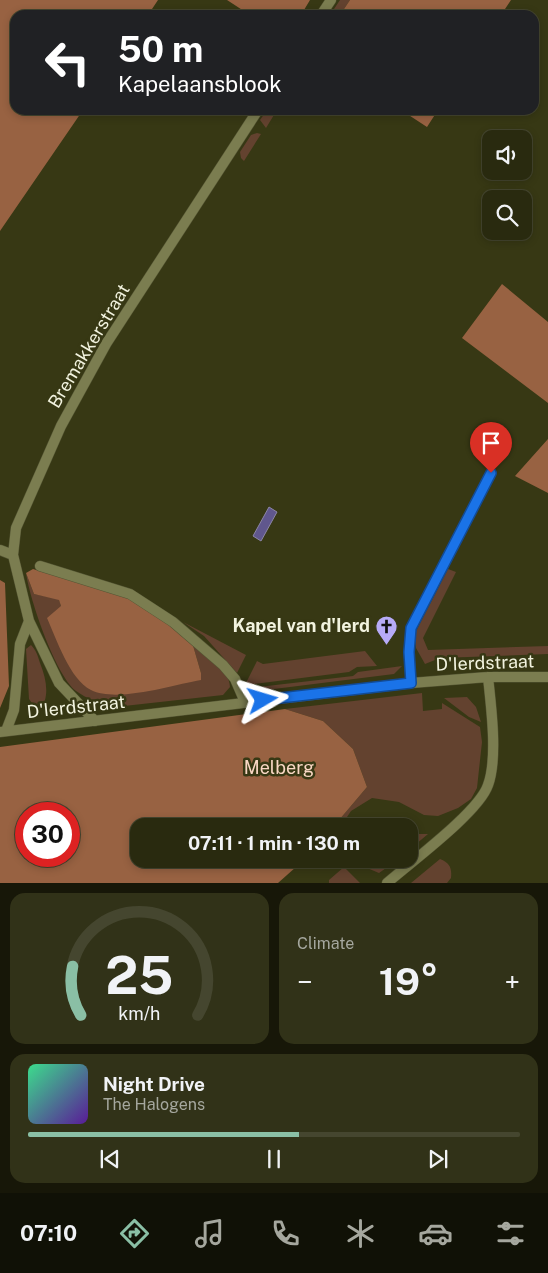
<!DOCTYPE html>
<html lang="en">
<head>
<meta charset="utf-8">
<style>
  body { margin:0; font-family:"Public Sans",sans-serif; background:#313218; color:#f1f3f6; height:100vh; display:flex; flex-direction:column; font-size:19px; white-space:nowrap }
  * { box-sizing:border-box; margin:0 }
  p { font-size:16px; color:#a5a79e }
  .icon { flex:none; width:28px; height:28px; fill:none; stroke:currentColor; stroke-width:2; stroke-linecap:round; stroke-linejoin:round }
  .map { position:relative; height:883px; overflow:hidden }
  .details { display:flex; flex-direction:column; gap:10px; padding:10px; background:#171708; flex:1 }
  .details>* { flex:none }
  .top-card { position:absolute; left:10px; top:10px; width:529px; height:105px; border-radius:15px; box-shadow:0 2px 8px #0003,0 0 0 1px #45462f; background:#202124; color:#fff; overflow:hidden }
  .buttons { position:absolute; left:482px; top:130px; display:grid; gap:10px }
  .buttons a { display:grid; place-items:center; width:50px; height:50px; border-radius:10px; background:#292a0f; box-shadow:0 2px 8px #0003,0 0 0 1px #45462f; font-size:25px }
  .speed { position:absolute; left:15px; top:802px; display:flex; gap:10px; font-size:25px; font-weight:700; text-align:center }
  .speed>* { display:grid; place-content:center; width:65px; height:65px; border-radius:50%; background:#292a0f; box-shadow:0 2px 8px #0003,0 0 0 1px #45462f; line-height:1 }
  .speed .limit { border:8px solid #d22; background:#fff; color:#111 }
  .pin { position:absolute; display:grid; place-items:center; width:42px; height:42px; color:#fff; margin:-51px -21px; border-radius:50% 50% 50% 0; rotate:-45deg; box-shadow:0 0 5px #0007 }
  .pin .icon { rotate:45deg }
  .me { position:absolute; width:55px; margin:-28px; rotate:83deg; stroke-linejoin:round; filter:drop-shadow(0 0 4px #0008) }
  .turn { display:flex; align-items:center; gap:18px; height:105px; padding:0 25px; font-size:22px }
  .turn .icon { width:65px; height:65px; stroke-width:2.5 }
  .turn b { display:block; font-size:35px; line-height:42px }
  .big { font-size:38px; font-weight:700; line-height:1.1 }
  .details .tile { flex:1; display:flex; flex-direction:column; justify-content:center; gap:8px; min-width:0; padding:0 18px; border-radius:15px; background:#313218 }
  .details .dial { align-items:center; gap:0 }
  .dial svg { height:130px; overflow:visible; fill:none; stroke:#45462f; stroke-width:7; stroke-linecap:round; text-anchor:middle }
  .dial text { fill:#f1f3f6; stroke:none }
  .song { display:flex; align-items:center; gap:15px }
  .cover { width:60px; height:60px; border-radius:8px; background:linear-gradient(135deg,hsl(150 70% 55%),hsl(270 70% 35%)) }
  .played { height:5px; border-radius:2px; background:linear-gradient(90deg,#8abfa5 55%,#45462f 55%) }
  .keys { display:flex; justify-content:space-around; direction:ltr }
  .heat { display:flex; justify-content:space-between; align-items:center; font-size:28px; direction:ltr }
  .details .tiles { flex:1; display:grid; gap:10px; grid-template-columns:1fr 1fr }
  .tile:last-child { grid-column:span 2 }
  .trip { position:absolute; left:130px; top:818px; width:288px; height:50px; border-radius:15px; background:#292a0f; box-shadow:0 2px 8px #0003,0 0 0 1px #45462f; font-weight:700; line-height:50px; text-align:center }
  .tabs { display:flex; height:80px; justify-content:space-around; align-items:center; background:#101106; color:#a5a79e }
  .tabs .icon { width:35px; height:35px }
  .tabs .on { color:#8abfa5 }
  .tabs b { font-size:22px; color:#f1f3f6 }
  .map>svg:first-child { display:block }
  .green { fill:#63422f }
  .forest { fill:#986242; fill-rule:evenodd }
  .water { fill:#60578d; stroke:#8c86a6 }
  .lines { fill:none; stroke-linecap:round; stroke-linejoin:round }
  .street-casing { stroke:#555634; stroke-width:11 }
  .street { stroke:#7b7d50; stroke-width:10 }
  .route-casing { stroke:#114b97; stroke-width:12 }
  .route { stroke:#1a73e8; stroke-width:9 }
  .labels { text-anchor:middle; stroke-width:5; stroke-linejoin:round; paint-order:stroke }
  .street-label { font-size:18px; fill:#f2f3df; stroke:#373814 }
  .poi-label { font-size:18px; font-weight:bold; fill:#f2f3df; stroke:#373814; text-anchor:end }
  .park-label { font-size:18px; fill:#f9d7c4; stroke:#373814 }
</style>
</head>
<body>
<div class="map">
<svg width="548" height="883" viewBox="0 0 548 883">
  <rect width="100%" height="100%" fill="#373814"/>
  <!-- green -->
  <path class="green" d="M 340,0 L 350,0 L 340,15 L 330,15 Z
    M 267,110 L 277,110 L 266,128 L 260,120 Z
    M 257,133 L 261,134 L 244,161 L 241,158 L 240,152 L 251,135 Z
    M 448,569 L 456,572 L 423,638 L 428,650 L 548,646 L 548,654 L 440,658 L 425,664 L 416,648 L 415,633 Z
    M 26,573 L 34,594 L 59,599 L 61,606 L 201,673 L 192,642 C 204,654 230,669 230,687 L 223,695 L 115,707 C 101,704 87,699 76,691 C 55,674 30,600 26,573 Z
    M 183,622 L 246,655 L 237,673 L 204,636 Z
    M 31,645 C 36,650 38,656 40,663 C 47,681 50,697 39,713 L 29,699 L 26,649 Z
    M 365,651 L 377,666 L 357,667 L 349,672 L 245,685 L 257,661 L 263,664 Z
    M 402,666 L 394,674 L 258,691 L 249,688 L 353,676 L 358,672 Z
    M 422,693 L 423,711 L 442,709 L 442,703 L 480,727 L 482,742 L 477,788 L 471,799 L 458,808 L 438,816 L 424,815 L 399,802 L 372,798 L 351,811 L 341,826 L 334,826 L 367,787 L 353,749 L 323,721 L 285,709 Z
    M 467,697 L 476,707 L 481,722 L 469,717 L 444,698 Z
    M 382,818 L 389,819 L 402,826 L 361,826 L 373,819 Z
    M 409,830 L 418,834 L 428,834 L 409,850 Z
    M 359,859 L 399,859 L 379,873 L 367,868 Z
    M 440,859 C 450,863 452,868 451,878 L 447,883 L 411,883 Z
    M 344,867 L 360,883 L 329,883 L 329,880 Z"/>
  <!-- forest -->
  <path class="forest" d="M 0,0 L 158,0 L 148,15 L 15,15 L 15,110 L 83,110 L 0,231 Z
    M 227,0 L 310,0 L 301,15 L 250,15 Z
    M 350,0 L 511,0 L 501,15 L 340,15 Z
    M 401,110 L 438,110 L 427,127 Z
    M 502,284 L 548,322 L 548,403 L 462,338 Z
    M 548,439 L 548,493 L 515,476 Z
    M 33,569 L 129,598 L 173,627 L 192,642 L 201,673 L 201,680 C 172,685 117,703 91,690 C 70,680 56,638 47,618 L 61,606 L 59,600 L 34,594 L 26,573 Z
    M 0,580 L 5,583 L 9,686 L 0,708 Z
    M 285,709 L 323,721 L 353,749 L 367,787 L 334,826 L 139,826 L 139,859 L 305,859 L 278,883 L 0,883 L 0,747 ZM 26,814 L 69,814 L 69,856 L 26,856 Z"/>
  <!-- water -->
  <path class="water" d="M 269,507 L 277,512 L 261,541 L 253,536 Z"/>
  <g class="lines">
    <defs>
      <path id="street" d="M 321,15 L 331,0
        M 0,550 L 13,555
        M 40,566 L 130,594 L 173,622 L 223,665 L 235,679 L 245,702
        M 411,683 L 409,652 L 411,628 L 491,473
        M 95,721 L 59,683 L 29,621 L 13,555 L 16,528 L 61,426 L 106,344 L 258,110
        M 6,731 L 14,710 L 20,644 L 29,621
        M 0,732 L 411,683 L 488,677 L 548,677
        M 387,883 C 411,862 479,812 488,785 C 498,758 491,706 488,677"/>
    </defs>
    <!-- street casing -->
    <use href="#street" class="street-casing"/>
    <!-- street -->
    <use href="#street" class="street"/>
  </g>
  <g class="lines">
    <defs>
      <path id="route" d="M 263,700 L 411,683 L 409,652 L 411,628 L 491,473"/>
    </defs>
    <!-- route casing -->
    <use href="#route" class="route-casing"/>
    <!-- route -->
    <use href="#route" class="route"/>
  </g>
  <!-- icons -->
  <defs>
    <symbol id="church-pin" viewBox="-11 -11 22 30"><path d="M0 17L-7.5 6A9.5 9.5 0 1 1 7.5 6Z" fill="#b7abf8" stroke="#373814"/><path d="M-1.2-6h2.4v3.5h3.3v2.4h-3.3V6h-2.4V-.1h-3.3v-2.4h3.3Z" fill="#111"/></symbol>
  </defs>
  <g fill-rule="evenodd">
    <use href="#church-pin" x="374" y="614" width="25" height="34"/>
  </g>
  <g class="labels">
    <!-- street labels -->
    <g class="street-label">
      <text transform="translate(89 346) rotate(-59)" y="6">Bremakkerstraat</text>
      <text transform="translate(485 663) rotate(-2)" y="6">D'Ierdstraat</text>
      <text transform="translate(76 707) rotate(-6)" y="6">D'Ierdstraat</text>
    </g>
    <!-- poi labels -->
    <g class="poi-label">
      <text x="370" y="632">Kapel van d'Ierd</text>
    </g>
    <!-- park labels -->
    <g class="park-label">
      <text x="279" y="774">Melberg</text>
    </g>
  </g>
</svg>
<div class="buttons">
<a><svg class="icon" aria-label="sound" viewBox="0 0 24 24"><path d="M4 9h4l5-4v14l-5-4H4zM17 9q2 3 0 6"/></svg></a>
<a><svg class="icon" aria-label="search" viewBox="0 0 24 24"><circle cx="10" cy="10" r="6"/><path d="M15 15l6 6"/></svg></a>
</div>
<div class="speed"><div class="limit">30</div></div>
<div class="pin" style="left:491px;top:473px;background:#d93025"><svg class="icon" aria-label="arrive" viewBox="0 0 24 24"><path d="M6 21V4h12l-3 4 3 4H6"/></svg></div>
<svg class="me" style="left:263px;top:700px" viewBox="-20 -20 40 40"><path d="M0-17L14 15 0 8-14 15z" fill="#1a73e8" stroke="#fff" stroke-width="4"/></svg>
<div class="trip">07:11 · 1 min · 130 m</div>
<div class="top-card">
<div class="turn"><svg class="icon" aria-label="left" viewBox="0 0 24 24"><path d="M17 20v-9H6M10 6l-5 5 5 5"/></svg><div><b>50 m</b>Kapelaansblook</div></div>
</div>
</div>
<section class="details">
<div class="tiles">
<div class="tile dial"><svg viewBox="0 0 100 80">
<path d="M14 69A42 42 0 1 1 86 69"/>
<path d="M14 69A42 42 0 0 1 9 39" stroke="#8abfa5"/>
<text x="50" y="56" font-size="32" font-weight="700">25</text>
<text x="50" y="72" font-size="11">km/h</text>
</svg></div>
<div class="tile"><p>Climate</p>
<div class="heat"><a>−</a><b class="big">19°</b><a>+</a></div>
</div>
<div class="tile">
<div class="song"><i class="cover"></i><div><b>Night Drive</b><p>The Halogens</p></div></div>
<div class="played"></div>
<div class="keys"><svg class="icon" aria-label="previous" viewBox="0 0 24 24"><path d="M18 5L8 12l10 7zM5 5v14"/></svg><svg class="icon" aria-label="pause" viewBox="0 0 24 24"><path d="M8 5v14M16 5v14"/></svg><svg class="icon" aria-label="next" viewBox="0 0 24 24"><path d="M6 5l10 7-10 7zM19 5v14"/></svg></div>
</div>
</div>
</section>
<nav class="tabs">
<b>07:10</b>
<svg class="icon on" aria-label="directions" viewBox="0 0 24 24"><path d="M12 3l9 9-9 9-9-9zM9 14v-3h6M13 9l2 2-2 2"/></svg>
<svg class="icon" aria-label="music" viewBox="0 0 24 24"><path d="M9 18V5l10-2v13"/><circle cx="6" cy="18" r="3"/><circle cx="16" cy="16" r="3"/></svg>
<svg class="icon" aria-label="phone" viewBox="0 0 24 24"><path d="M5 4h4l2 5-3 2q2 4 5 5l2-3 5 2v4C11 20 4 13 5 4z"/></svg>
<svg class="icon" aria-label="climate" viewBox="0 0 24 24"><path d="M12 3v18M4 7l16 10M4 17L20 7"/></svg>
<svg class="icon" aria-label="car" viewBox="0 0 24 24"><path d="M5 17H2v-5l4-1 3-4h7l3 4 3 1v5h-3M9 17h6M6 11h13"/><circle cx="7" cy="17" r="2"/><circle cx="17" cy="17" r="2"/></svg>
<svg class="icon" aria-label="filters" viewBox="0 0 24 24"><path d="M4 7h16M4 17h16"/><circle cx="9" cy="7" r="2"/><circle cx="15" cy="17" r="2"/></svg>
</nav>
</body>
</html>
